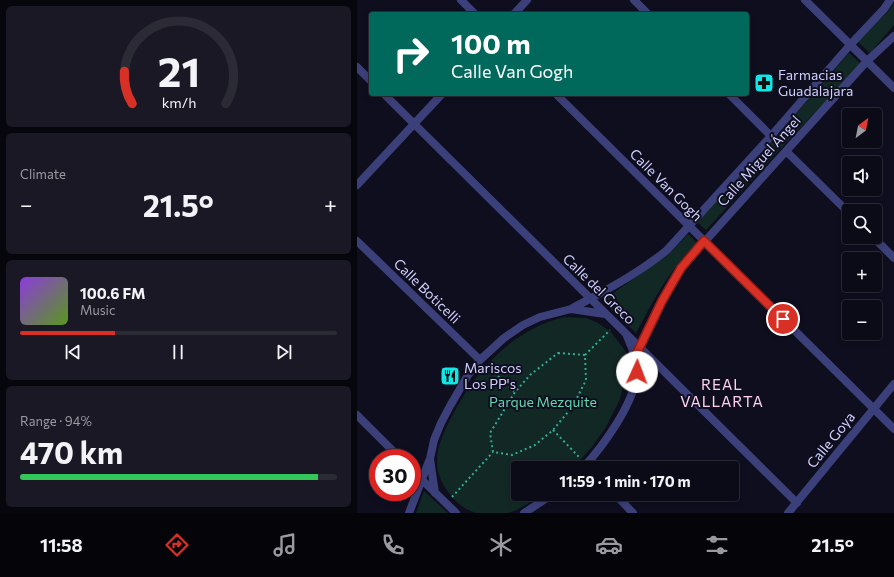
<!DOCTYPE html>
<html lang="en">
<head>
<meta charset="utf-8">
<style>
  body { margin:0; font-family:Commissioner,sans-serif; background:#191824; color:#f1f3f6; height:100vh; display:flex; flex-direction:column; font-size:15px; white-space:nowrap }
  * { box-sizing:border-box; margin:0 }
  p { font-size:13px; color:#9a9aa1 }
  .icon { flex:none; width:22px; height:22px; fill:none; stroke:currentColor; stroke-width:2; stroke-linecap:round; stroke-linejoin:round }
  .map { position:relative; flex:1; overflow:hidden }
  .details { display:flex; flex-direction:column; gap:6px; padding:6px; background:#06060d; width:357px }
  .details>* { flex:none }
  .banner { position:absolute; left:12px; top:12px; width:380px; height:84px; border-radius:4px; box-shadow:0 2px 6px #0003,0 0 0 1px #2b2b36; background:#00695c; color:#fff; overflow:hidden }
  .needle { width:26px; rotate:32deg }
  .tools { position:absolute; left:485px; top:108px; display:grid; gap:8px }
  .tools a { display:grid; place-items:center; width:40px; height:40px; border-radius:4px; background:#0b0a17; box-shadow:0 2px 6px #0003,0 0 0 1px #2b2b36; font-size:20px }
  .speed { position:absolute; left:12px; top:449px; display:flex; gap:8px; font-size:20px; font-weight:700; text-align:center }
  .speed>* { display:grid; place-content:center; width:52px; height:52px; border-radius:50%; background:#0b0a17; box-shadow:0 2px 6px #0003,0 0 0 1px #2b2b36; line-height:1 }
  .speed .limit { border:6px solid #d22; background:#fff; color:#111 }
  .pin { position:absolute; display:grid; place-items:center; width:34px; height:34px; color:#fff; margin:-17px; border:2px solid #fff; border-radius:50%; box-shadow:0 1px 4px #0007 }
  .me { position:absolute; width:44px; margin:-22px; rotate:2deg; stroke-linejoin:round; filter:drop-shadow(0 0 3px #0008) }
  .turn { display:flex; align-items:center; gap:14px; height:84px; padding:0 16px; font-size:18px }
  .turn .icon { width:52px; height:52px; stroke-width:2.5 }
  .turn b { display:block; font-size:28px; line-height:34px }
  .big { font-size:30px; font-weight:700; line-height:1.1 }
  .details .card { flex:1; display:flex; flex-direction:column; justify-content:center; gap:6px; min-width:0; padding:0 14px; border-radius:6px; background:#191824 }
  .details .dial { align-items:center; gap:0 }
  .dial svg { height:104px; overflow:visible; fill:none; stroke:#2b2b36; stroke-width:7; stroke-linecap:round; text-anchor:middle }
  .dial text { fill:#f1f3f6; stroke:none }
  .song { display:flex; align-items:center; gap:12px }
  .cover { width:48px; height:48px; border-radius:6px; background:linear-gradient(135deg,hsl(270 70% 55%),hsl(90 70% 35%)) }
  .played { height:4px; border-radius:2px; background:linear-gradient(90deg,#d93025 30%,#2b2b36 30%) }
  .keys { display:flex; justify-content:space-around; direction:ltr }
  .heat { display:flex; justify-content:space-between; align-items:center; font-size:22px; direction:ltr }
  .charge { height:6px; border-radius:3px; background:linear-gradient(90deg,#34c759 94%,#2b2b36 0) }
  .trip { position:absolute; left:154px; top:461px; width:228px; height:40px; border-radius:4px; background:#0b0a17; box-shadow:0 2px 6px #0003,0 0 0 1px #2b2b36; font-weight:700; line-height:40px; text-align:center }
  .tabs { display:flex; height:64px; justify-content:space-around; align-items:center; background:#040409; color:#9a9aa1 }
  .tabs .icon { width:28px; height:28px }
  .tabs .on { color:#d93025 }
  .tabs b { font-size:18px; color:#f1f3f6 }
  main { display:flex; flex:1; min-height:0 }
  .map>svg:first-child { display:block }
  .green { fill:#122825 }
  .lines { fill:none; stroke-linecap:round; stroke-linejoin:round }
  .path { stroke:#36a997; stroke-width:2; stroke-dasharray:2 3; stroke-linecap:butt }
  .street { stroke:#3c407a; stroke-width:8 }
  .route-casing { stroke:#8d1f18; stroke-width:10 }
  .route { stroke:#d93025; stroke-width:7 }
  .labels { text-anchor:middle; stroke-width:4; stroke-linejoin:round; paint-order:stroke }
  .poi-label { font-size:14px; fill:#d0cffc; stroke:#0f0e1f; text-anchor:start }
  .street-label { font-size:14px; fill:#d0cffc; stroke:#0f0e1f }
  .park-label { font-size:14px; fill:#61d5ad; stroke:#0f0e1f }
  .neighbourhood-label { font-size:15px; letter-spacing:1px; fill:#fcd1f0; stroke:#0f0e1f }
</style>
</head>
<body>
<main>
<section class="details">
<div class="card dial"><svg viewBox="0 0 100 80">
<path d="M14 69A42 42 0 1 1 86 69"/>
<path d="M14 69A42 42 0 0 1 8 44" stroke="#d93025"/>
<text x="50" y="56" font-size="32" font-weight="700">21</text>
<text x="50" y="72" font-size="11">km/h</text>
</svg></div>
<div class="card"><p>Climate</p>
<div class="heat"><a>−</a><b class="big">21.5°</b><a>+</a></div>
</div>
<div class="card">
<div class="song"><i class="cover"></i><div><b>100.6 FM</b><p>Music</p></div></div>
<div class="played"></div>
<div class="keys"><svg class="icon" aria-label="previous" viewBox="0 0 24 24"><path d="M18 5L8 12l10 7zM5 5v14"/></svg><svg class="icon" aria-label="pause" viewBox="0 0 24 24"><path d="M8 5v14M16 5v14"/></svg><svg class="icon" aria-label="next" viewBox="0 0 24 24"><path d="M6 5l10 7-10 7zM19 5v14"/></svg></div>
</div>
<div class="card"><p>Range · 94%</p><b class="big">470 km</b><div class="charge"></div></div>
</section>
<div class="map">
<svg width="537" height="513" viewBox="0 0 537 513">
  <rect width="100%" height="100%" fill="#0f0e1f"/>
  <!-- green -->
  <path class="green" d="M 537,3 L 537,25 L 513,53 L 500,41 L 530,13 Z
    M 492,53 L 504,64 L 426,146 L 349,230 L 340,222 L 417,139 Z
    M 331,234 L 340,243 C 313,268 296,301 279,333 L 245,301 L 312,254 Z
    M 207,317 L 229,318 L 241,323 L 254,332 L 269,352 L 270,370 L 263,399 L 249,427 L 235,447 L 216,468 L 161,468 L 161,494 L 185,494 C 176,500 160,512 150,513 C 142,513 129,513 120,513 C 100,509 79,482 80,461 C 80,445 88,430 95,416 C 119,370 155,330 207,317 Z
    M 67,491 L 91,513 L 59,513 Z"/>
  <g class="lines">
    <!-- path -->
    <path class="path" d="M 201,353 L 228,355 L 229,380 L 216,406 L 196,430 L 178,445 L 155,455 L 136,452 L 133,433 L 158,392 L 173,375 Z
      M 228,355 L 253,330
      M 130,366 L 158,392
      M 196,430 L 223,458
      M 95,497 L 136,452"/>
    <!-- street -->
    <path class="street" d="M 104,0 L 118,14
      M 277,0 L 291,14
      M 448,0 L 537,88
      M 157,14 L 170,0
      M 0,67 L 14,81
      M 27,94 L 440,503
      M 199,94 L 537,429
      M 372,94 L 414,136
      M 429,151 L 492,213
      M 0,185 L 85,94
      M 516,237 L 537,258
      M 0,241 L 123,360
      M 214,309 C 247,291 281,274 310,250 L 414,136 L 493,45 L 527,9 L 533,0
      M 278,357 L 305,301 L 324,268 L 510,61 L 537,36
      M 0,415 L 43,458
      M 226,468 C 246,446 278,403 280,372 C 280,359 275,347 270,336
      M 55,470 L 99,513
      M 78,493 L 73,459 L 77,440 L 84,423 L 93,406 L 111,375 L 123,360 L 147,338 L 166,325 L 183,317 L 214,309 L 248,314
      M 258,494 L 276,513
      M 52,513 L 72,461
      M 167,513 L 196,494
      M 431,513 L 537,384"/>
  </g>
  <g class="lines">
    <defs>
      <path id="route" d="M 280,372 L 278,357 L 305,301 L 324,268 L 347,241 L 426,319"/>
    </defs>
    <!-- route casing -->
    <use href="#route" class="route-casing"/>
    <!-- route -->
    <use href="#route" class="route"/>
  </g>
  <!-- icons -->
  <defs>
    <symbol id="pharmacy-square" viewBox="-11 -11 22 22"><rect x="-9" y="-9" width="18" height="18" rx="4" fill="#11e5e6" stroke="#0f0e1f"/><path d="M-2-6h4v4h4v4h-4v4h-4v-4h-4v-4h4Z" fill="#111"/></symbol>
    <symbol id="restaurant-square" viewBox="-11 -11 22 22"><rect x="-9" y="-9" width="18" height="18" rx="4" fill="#11e5e6" stroke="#0f0e1f"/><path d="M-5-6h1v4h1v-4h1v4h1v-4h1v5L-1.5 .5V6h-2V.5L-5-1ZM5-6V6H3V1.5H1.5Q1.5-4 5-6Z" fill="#111"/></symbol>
  </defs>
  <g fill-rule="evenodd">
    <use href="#pharmacy-square" x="396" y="72" width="22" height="22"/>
    <use href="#restaurant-square" x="82" y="365" width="22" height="22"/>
  </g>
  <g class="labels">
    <!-- poi labels -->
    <g class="poi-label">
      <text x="421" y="80">Farmacias<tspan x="421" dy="16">Guadalajara</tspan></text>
      <text x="107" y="373">Mariscos<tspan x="107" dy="16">Los PP's</tspan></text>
    </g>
    <!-- street labels -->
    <g class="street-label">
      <text transform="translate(402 161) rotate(-48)" y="5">Calle Miguel Ángel</text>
      <text transform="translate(309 185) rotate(45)" y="5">Calle Van Gogh</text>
      <text transform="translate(242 289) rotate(44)" y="5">Calle del Greco</text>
      <text transform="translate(70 291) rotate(44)" y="5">Calle Boticelli</text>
      <text transform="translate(474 440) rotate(-51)" y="5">Calle Goya</text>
    </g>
    <!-- park labels -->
    <g class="park-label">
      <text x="186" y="407">Parque Mezquite</text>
    </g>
    <!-- neighbourhood labels -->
    <g class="neighbourhood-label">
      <text x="365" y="390">REAL<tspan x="365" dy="17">VALLARTA</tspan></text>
    </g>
  </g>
</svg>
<div class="tools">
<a><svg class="needle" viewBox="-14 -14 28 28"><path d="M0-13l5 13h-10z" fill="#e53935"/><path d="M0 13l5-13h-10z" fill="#9a9aa1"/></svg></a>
<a><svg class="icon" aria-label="sound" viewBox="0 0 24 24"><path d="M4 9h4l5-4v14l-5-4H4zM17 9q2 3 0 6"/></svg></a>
<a><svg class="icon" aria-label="search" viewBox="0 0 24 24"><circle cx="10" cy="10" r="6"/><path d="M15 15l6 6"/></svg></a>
<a>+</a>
<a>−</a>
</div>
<div class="speed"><div class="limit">30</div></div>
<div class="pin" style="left:426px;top:319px;background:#d93025"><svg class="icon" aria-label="arrive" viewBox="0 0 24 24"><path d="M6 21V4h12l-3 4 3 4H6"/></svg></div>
<svg class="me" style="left:280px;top:372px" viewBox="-20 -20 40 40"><circle r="19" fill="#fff"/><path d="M0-13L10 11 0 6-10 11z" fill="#d93025"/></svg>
<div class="trip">11:59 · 1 min · 170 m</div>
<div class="banner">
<div class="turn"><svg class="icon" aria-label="right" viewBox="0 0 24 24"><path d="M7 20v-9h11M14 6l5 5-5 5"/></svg><div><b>100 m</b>Calle Van Gogh</div></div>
</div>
</div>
</main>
<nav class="tabs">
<b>11:58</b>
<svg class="icon on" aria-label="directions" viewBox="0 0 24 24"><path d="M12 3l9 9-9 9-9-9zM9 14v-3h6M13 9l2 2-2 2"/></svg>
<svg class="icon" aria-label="music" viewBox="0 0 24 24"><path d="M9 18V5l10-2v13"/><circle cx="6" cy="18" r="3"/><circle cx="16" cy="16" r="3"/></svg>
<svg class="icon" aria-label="phone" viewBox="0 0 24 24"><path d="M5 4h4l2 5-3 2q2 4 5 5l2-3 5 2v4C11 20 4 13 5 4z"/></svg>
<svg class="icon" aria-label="climate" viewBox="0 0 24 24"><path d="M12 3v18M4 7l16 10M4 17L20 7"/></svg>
<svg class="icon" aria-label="car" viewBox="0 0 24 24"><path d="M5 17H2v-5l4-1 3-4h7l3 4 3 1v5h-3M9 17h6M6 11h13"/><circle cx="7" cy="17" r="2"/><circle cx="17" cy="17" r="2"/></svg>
<svg class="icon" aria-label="filters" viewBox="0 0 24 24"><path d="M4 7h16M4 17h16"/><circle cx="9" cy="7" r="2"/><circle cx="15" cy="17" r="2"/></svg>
<b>21.5°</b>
</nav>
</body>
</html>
